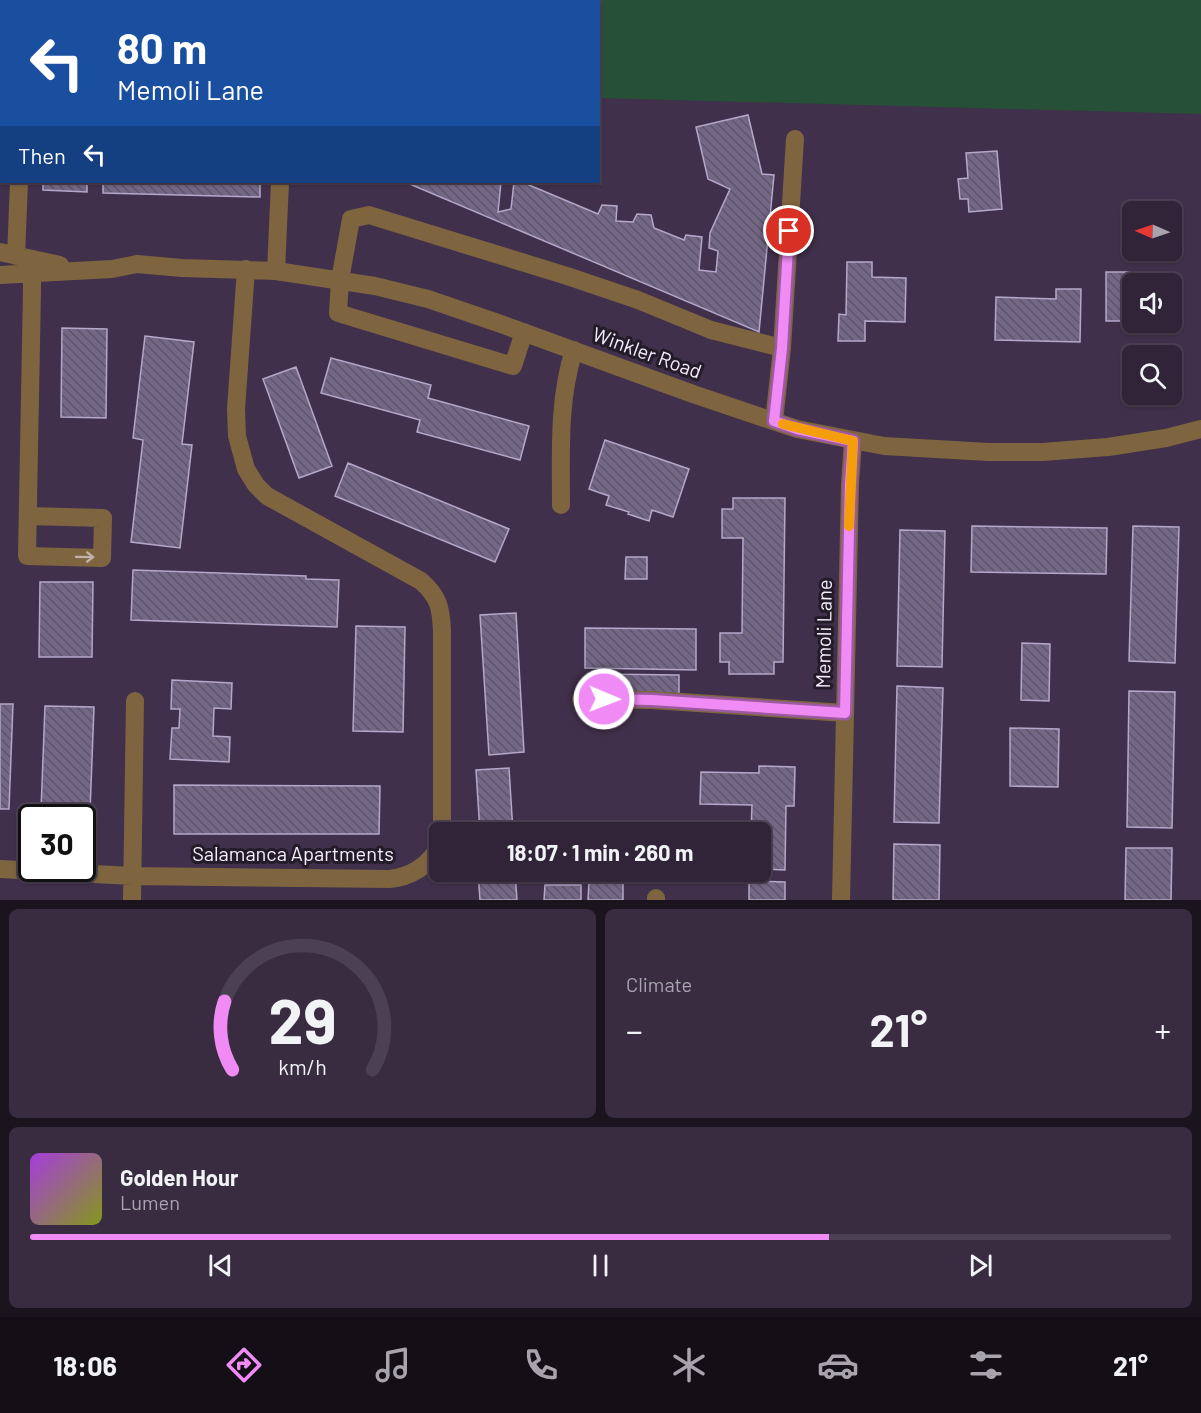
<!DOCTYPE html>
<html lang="en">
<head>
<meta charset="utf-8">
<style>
  body { margin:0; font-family:Barlow,sans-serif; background:#392c40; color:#f1f3f6; height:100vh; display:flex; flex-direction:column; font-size:22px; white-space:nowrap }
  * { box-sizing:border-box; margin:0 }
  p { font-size:20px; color:#a8a4ae }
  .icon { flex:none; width:33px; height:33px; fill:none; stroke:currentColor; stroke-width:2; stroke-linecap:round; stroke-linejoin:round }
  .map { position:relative; height:900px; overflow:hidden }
  .sheet { display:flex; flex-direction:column; gap:9px; padding:9px; background:#1b141f; flex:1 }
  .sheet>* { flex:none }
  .banner { position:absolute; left:0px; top:0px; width:600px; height:183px; box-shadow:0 2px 4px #0004,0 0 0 2px #4c4153; background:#1a4fa0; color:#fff; overflow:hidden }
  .needle { width:39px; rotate:272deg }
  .controls { position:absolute; left:1122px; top:201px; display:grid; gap:12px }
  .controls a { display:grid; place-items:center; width:60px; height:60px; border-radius:9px; background:#312438; box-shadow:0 2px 4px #0004,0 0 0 2px #4c4153; font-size:30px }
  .speed { position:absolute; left:18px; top:804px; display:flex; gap:12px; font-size:30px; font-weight:700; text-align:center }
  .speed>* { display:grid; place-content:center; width:78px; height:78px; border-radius:50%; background:#312438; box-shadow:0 2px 4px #0004,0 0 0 2px #4c4153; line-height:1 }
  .speed .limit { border:3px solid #111; border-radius:9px; background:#fff; color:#111 }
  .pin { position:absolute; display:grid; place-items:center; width:51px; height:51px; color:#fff; margin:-26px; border:3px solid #fff; border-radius:50%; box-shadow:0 2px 6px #0007 }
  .me { position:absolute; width:66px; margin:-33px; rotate:91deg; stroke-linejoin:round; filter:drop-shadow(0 0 4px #0008) }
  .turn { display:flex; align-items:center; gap:21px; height:126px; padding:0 18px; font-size:27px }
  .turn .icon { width:78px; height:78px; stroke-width:2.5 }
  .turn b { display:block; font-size:42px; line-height:51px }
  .then { display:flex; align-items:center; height:57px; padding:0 18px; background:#0003; gap:12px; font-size:22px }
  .big { font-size:45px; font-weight:700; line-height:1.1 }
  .sheet .tile { flex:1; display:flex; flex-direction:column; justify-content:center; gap:9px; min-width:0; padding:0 21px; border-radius:9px; background:#392c40 }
  .sheet .dial { align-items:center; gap:0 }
  .dial svg { height:156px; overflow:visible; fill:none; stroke:#4c4153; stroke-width:7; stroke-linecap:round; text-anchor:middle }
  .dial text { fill:#f1f3f6; stroke:none }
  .song { display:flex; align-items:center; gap:18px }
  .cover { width:72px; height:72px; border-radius:9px; background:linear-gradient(135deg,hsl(280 70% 55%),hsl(70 70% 35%)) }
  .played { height:6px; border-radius:3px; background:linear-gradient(90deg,#f08bf6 70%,#4c4153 70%) }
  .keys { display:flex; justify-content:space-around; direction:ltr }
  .heat { display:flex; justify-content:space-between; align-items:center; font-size:33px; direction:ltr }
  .sheet .tiles { flex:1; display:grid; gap:9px; grid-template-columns:1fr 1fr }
  .tile:last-child { grid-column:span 2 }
  .trip { position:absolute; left:429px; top:822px; width:342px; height:60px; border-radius:9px; background:#312438; box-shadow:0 2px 4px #0004,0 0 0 2px #4c4153; font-weight:700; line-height:60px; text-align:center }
  .menu { display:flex; height:96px; justify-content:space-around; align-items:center; background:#140e16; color:#a8a4ae }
  .menu .icon { width:42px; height:42px }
  .menu .on { color:#f08bf6 }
  .menu b { font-size:27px; color:#f1f3f6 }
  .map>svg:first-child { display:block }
  .green { fill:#265037 }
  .building { fill:url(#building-back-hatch); stroke:#b4a7c9; stroke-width:1.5 }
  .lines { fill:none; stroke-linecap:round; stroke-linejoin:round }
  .minor { stroke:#7e653f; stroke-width:18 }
  .oneway { stroke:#c1b0a8 }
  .route-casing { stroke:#9c5aa0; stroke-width:15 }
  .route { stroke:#f08bf6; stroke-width:10 }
  .slow { stroke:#f59e0b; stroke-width:10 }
  .labels { text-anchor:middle; stroke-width:6; stroke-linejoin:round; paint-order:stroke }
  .street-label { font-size:20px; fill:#f7edfe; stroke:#231c28 }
</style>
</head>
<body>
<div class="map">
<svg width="1201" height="900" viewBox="0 0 1201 900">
  <defs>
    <pattern id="building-back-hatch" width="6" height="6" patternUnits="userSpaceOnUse" patternTransform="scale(1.5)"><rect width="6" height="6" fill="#746786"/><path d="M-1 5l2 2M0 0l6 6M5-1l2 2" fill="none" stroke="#5d5566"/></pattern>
  </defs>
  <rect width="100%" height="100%" fill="#41304b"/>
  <!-- green -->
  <path class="green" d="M 308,0 L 1201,0 L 1201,114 L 599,98 L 598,2 Z"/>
  <!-- building -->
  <path class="building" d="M 243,0 L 290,0 L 290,1 L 243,2 Z
    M 748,115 L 762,174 L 774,175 L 759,332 L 405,182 L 501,182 L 498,212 L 511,209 L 514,182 L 522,182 L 598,214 L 602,205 L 617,206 L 616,221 L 633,222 L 637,214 L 651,215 L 654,228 L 684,240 L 686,235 L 702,237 L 699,270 L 716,272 L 718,251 L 709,248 L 710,233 L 730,189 L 708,179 L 696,127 Z
    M 997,151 L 1002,209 L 969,212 L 968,199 L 960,199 L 958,179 L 968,178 L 966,153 Z
    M 43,182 L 87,182 L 87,192 L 43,190 Z
    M 103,182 L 260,182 L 260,197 L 103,193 Z
    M 847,262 L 872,262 L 872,277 L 906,278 L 905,322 L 865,321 L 865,341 L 838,341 L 839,314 L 846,315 Z
    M 1106,272 L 1169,272 L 1169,284 L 1132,284 L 1132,321 L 1106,321 Z
    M 1056,289 L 1081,289 L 1080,342 L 995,340 L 996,297 L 1056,299 Z
    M 62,328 L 107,329 L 106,418 L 61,417 Z
    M 145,336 L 194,342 L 182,444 L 192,445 L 180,548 L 131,542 L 143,440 L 133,438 Z
    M 331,358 L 431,385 L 428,398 L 529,426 L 520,460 L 417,432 L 420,420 L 321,393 Z
    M 296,367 L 332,466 L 299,478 L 263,379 Z
    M 605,440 L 689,469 L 673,517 L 652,510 L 649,521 L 628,514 L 629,512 L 606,505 L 609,496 L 589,489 Z
    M 348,463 L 509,529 L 495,562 L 335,496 Z
    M 733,498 L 785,498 L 783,662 L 774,662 L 774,674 L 729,674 L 729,662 L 720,662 L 720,633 L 742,633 L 743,538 L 722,538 L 722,509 L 733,509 Z
    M 972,526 L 1107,528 L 1106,574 L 971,572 Z
    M 1133,526 L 1179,527 L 1175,663 L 1129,661 Z
    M 900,530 L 945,531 L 942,667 L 897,666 Z
    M 626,557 L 647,557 L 647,579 L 625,579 Z
    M 133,570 L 306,576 L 306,579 L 339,580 L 337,627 L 131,620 Z
    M 40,582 L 93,582 L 92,657 L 39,657 Z
    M 516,613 L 524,752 L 489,755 L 480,615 Z
    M 356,626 L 405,627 L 403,732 L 353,731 Z
    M 585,628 L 696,629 L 696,670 L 585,668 Z
    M 1022,643 L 1050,644 L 1049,701 L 1021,700 Z
    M 600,674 L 679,675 L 679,694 L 600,692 Z
    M 172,680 L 232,683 L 231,709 L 214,708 L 213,736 L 230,737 L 229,762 L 170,759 L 172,728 L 179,728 L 180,709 L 171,709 Z
    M 897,686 L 943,688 L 939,823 L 894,822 Z
    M 1129,691 L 1175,692 L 1172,828 L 1127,827 Z
    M 0,704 L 13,704 L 9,809 L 0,809 Z
    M 45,706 L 94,707 L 90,812 L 41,810 Z
    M 1010,728 L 1059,729 L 1058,787 L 1010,786 Z
    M 759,766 L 795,767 L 794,806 L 786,806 L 785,870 L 760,869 L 760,832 L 751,832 L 752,805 L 700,804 L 701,772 L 759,773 Z
    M 509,768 L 513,832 L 480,832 L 476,770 Z
    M 174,785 L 380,786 L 379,834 L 174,834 Z
    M 894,844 L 940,845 L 939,900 L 893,900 Z
    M 1126,848 L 1172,848 L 1171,900 L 1125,900 Z
    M 478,872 L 515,872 L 517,900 L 480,900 Z
    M 749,881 L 785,882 L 785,900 L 749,900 Z
    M 589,882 L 623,883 L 623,900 L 588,900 Z
    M 545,885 L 581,885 L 581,900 L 544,900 Z"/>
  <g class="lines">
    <!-- minor -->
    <path class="minor" d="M 166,2 L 166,0
      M 0,48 L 2,48
      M 0,252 L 60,265
      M 16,256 L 19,182
      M 246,269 L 236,409 L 237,436 L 246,469 L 256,485 L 267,496 L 421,581 C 439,597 441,608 442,631 L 442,832
      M 276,271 L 280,182
      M 0,275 L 112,269 L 137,264 L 182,268 L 276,271 L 375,286 L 428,299 L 501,324 L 693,394 L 797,429 L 884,446 L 988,452 L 1042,452 L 1108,447 L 1166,438 L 1201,429
      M 524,332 L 513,366 L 338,313 L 340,280 L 351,219 L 369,215 L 567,276 L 638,300 L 711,330 L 782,348
      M 774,421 L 782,348 L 795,139
      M 561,505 C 561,453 558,400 574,350
      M 28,516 L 103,518 L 102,558 L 27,556 L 32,290 L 32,273
      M 581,699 L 652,700 L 845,713
      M 0,869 L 132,876 L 389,879 C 412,877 428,866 440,846
      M 132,900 L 135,701
      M 656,900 L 656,898
      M 841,900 L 850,484 L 853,441"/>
  </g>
  <!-- one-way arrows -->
  <defs><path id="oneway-shaft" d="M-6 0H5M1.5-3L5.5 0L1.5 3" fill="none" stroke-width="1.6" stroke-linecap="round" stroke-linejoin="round" transform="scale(1.5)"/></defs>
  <use class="oneway" href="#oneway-shaft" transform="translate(85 557) rotate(1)"/>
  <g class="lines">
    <defs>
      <path id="route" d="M 604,699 L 652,700 L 845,713 L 850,484 L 853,441 L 797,429 L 774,421 L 782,348 L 789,231"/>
    </defs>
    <!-- route casing -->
    <use href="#route" class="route-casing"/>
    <!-- route -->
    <use href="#route" class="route"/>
    <!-- slow -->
    <path class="slow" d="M 783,424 L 853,441 L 849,526"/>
  </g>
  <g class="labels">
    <!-- street labels -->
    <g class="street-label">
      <text transform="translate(647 353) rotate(20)" y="7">Winkler Road</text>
      <text transform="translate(824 634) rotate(-89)" y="7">Memoli Lane</text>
      <text x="293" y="861">Salamanca Apartments</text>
    </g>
  </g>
</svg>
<div class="controls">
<a><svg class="needle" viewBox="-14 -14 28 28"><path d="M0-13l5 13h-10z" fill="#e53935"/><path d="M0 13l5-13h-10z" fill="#a8a4ae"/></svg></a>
<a><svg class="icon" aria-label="sound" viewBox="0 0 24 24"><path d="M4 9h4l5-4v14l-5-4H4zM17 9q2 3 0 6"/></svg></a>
<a><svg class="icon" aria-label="search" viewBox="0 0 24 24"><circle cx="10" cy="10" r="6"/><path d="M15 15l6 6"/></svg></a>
</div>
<div class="speed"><div class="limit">30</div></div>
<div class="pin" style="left:789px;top:231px;background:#d93025"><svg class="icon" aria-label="arrive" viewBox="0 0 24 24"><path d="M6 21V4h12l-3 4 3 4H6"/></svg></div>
<svg class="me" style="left:604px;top:699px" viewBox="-20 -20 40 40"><circle r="17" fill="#f08bf6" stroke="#fff" stroke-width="3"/><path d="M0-11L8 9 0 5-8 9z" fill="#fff"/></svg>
<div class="trip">18:07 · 1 min · 260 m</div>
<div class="banner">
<div class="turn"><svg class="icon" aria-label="left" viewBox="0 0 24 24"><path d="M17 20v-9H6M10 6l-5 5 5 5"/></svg><div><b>80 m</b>Memoli Lane</div></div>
<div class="then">Then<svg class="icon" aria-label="left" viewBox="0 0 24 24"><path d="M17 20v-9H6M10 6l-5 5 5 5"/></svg></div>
</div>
</div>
<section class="sheet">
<div class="tiles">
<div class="tile dial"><svg viewBox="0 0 100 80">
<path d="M14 69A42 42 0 1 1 86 69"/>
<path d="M14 69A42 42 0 0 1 10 34" stroke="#f08bf6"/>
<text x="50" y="56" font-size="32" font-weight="700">29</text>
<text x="50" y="72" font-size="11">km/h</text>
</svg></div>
<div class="tile"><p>Climate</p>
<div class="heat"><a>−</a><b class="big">21°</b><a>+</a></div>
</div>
<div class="tile">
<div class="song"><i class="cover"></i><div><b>Golden Hour</b><p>Lumen</p></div></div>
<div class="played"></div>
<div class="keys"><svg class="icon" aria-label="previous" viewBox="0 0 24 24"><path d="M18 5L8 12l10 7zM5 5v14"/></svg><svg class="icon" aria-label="pause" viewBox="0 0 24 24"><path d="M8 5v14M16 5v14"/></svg><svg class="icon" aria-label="next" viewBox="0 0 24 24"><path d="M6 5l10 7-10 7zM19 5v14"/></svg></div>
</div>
</div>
</section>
<nav class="menu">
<b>18:06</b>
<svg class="icon on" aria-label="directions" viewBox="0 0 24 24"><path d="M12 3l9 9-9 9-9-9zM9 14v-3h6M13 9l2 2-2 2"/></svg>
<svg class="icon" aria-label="music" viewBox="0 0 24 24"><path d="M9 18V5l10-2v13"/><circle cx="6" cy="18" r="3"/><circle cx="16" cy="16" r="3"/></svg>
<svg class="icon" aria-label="phone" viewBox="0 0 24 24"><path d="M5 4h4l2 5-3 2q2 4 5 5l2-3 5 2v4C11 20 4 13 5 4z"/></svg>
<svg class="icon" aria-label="climate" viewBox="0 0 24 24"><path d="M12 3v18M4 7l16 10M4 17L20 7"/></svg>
<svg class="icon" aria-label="car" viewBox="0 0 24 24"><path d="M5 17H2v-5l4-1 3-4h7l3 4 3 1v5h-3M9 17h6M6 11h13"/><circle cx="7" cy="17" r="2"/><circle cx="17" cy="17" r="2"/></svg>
<svg class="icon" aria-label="filters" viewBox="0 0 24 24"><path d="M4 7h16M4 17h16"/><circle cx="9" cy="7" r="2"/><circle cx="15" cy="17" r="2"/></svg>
<b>21°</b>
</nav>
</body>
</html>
